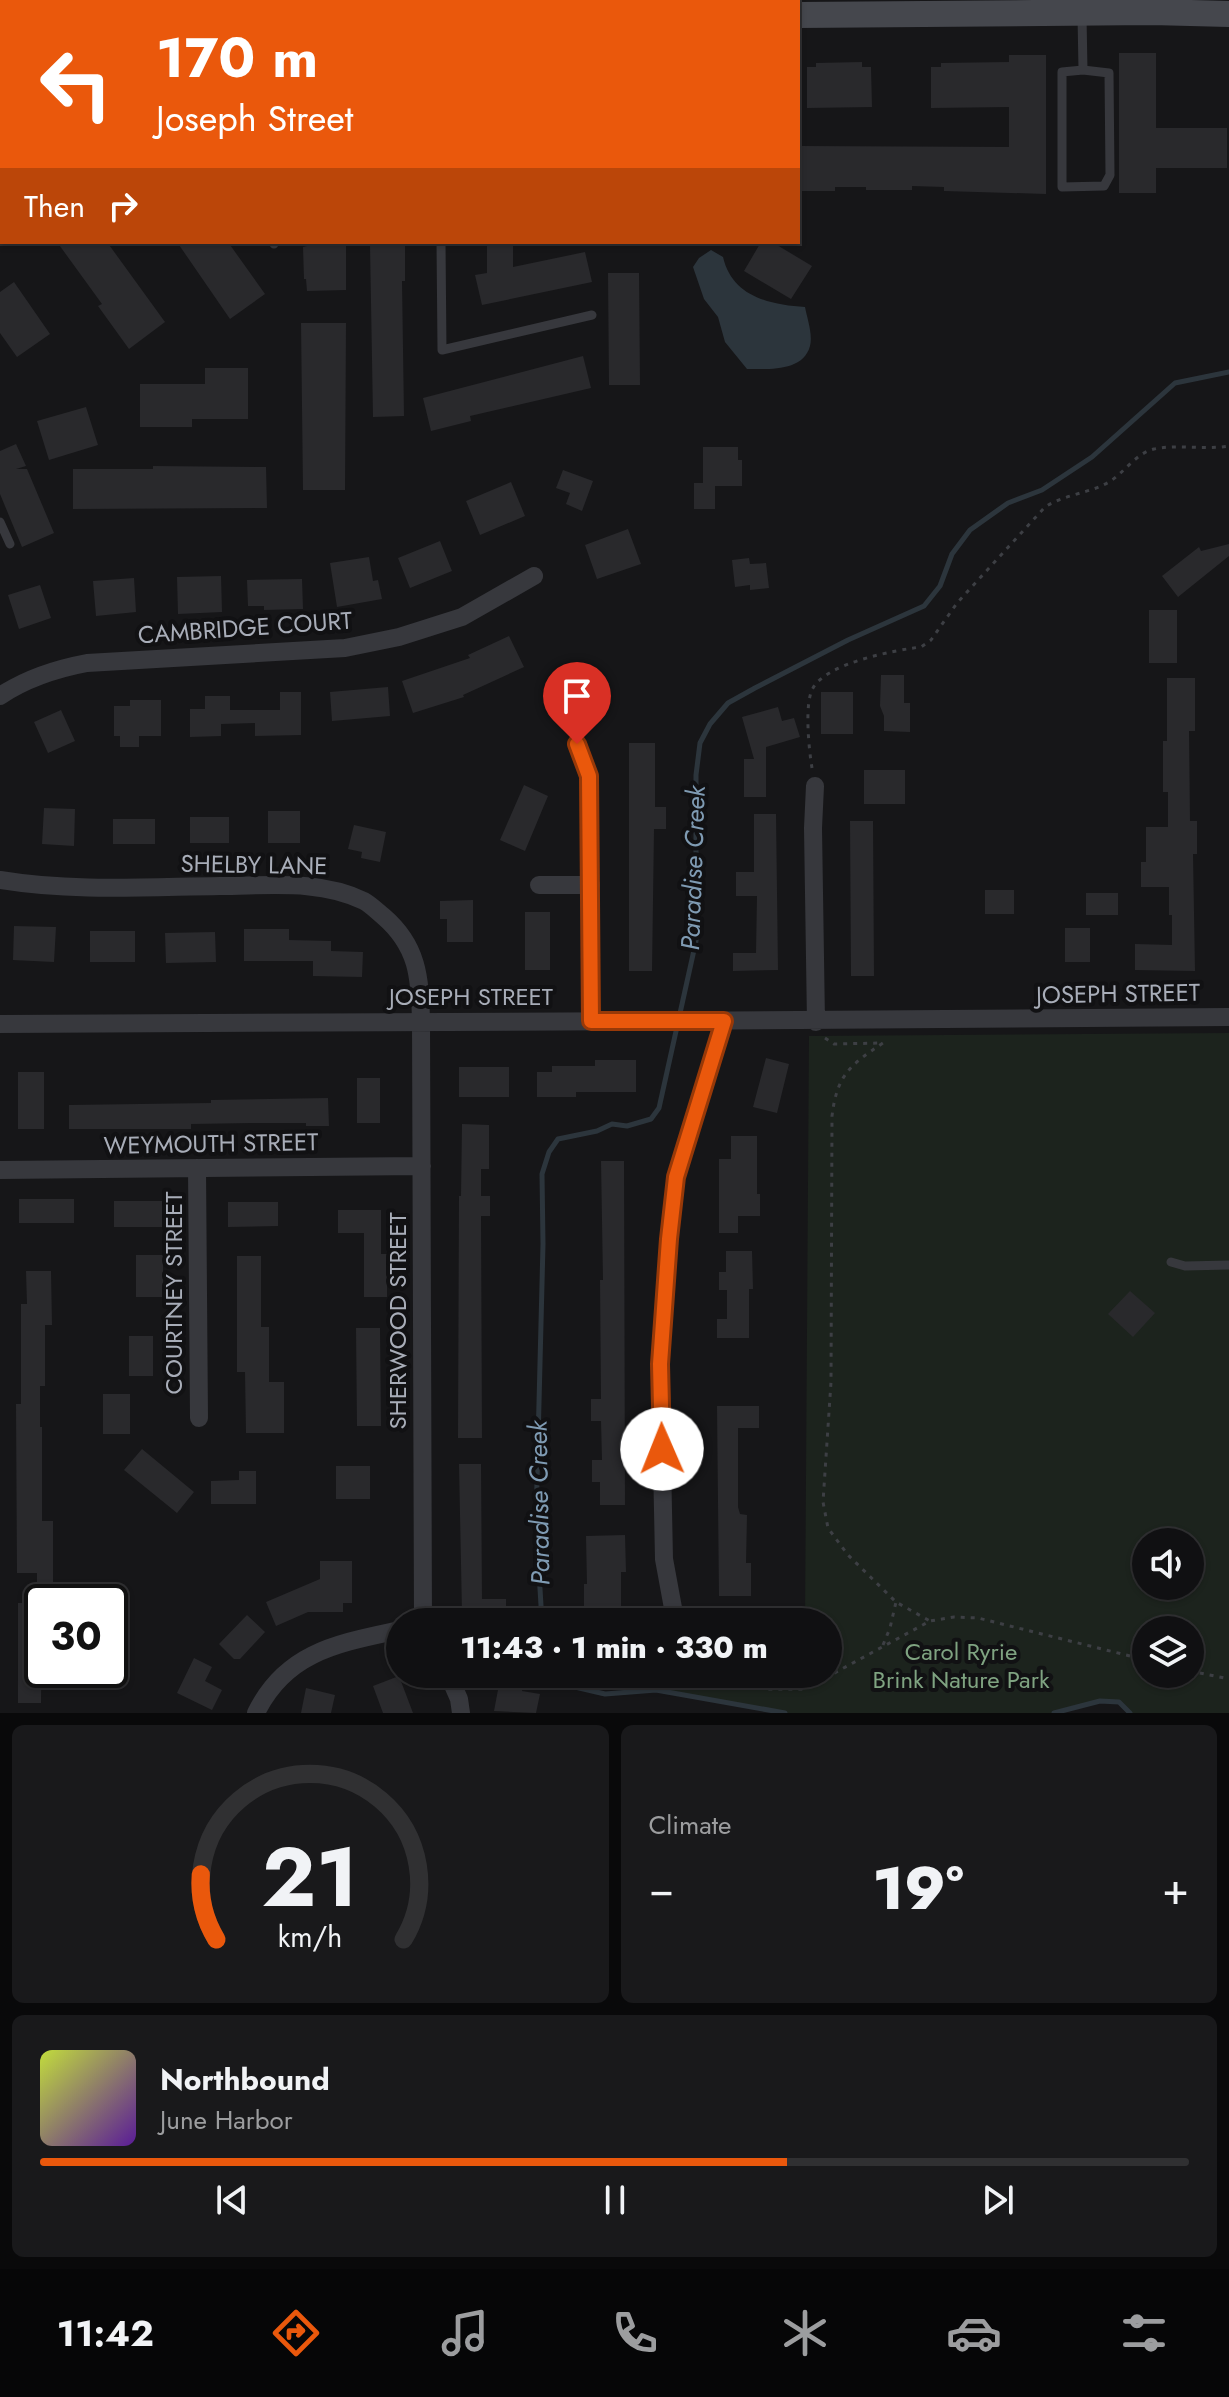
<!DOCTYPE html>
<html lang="en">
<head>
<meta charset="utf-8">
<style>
  body { margin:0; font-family:Jost,sans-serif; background:#19191b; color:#f1f3f6; height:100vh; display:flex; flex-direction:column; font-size:30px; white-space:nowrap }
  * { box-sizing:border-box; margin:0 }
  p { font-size:26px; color:#9c9d9f }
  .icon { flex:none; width:44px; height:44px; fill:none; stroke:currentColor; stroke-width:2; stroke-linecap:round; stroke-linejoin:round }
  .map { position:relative; height:1713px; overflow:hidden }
  .panel { display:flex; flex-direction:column; gap:12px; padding:12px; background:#09090a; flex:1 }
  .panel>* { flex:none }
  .top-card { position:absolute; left:0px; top:0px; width:800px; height:244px; box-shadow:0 2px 6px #0004,0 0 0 2px #303032; background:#ea580c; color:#fff; overflow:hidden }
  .controls { position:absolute; left:1132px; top:1528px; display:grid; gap:16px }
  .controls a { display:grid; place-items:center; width:72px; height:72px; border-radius:50%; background:#101012; box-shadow:0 2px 6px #0004,0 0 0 2px #303032; font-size:40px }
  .speed { position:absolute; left:24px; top:1584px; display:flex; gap:16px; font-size:40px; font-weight:700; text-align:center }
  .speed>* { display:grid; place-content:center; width:104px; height:104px; border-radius:50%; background:#101012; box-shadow:0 2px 6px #0004,0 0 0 2px #303032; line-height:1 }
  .speed .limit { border:4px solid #111; border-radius:12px; background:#fff; color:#111 }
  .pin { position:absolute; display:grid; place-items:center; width:68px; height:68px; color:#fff; margin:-82px -34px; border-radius:50% 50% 50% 0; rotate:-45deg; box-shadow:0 0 8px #0007 }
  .pin .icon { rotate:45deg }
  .me { position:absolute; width:88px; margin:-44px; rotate:359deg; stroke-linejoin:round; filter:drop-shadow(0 0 6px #0008) }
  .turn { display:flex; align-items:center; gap:28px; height:168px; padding:0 24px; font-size:36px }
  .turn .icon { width:104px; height:104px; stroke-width:2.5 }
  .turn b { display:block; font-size:56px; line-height:68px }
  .then { display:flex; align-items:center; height:76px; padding:0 24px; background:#0003; gap:16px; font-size:30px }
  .big { font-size:60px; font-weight:800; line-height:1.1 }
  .panel .widget { flex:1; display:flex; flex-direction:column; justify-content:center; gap:12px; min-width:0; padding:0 28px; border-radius:12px; background:#19191b }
  .panel .dial { align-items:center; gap:0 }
  .dial svg { height:208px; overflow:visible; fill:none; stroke:#303032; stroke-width:7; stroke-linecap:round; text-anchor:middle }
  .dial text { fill:#f1f3f6; stroke:none }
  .song { display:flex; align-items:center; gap:24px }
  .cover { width:96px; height:96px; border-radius:12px; background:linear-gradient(135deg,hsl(70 70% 55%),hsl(270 70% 35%)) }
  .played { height:8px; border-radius:4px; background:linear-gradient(90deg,#ea580c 65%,#303032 65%) }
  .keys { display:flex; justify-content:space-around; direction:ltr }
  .heat { display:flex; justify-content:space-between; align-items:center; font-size:44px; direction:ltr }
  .panel .tiles { flex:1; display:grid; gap:12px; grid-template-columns:1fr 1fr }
  .widget:last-child { grid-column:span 2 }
  .trip { position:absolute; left:386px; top:1608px; width:456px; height:80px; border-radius:40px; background:#101012; box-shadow:0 2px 6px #0004,0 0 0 2px #303032; font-weight:800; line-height:80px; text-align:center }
  .tab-bar { display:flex; height:128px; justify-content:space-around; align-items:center; background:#060607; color:#9c9d9f }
  .tab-bar .icon { width:56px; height:56px }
  .tab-bar .selected { color:#ea580c }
  .tab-bar b { font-size:36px; color:#f1f3f6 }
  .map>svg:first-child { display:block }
  .green { fill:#1c231d; fill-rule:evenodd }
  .water { fill:#2c353c }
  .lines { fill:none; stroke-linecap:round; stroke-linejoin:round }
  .stream { stroke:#2c353c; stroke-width:5 }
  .building { fill:#29292c }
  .path { stroke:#3d3f44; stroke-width:3; stroke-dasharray:4 6; stroke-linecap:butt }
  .lane { stroke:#37383d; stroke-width:9 }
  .street { stroke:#37383d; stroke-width:18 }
  .secondary { stroke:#45474d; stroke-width:26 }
  .route-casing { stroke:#983908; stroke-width:20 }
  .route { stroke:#ea580c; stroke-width:14 }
  .labels { text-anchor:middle; stroke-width:8; stroke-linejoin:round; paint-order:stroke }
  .street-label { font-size:24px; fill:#a8adb8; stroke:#111113 }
  .park-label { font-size:24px; fill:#7fa381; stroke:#111113 }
  .water-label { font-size:26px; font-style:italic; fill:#7f9bb3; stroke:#111113 }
</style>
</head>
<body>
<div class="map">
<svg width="1229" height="1713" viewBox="0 0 1229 1713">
  <rect width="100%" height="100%" fill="#161618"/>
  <!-- green -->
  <path class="green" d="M 1229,1033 L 1229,1713 L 1130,1713 L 1119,1702 L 1100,1701 L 1054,1713 L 785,1713 L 656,1690 L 667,1674 L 700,1674 L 767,1689 L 804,1689 L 805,1674 L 828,1674 L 828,1622 L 805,1622 L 809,1036 ZM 1146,1542 L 1190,1542 L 1190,1586 L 1146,1586 ZM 1146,1630 L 1190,1630 L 1190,1674 L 1146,1674 Z"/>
  <!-- water -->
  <path class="water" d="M 711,250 L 723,257 C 732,296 769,305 805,307 C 807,318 813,334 810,346 C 803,372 768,369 747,369 L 725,342 L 718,317 L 704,299 L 693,267 L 699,258 Z"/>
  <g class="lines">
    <!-- stream -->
    <path class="stream" d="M 542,1622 L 536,1522 L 543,1244 L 542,1174 L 549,1152 L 558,1139 L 597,1131 L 612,1124 L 627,1126 L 651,1119 L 659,1108 L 696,941 L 696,775 L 700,743 L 710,724 L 728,703 L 755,688 L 848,640 L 924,606 L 940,586 L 952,554 L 970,530 L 1008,503 L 1042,490 L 1092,457 L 1175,383 L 1229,372
      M 552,1674 L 575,1687 L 605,1694 L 656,1690 L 785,1713
      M 1054,1713 L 1100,1701 L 1119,1702 L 1130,1713"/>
  </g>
  <!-- building -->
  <path class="building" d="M 1119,53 L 1156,53 L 1156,128 L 1227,128 L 1227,168 L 1156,168 L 1156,193 L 1119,193 Z
    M 1009,55 L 1046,55 L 1046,194 L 944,191 L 944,187 L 912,186 L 912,190 L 866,190 L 866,187 L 835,187 L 835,191 L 798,191 L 798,146 L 1009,147 L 1009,107 L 931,108 L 931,67 L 941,67 L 941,63 L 1009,62 Z
    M 862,62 L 862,67 L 871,67 L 872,107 L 807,108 L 807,67 L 816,67 L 816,63 Z
    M 57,242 L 107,242 L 165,322 L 129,349 L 98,306 L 102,304 Z
    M 177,242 L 228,242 L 265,294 L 230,319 Z
    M 307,242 L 346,242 L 346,290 L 307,291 L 306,279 L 304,279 L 303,247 L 307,246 Z
    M 373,242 L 405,242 L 405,281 L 402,281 L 404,416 L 373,417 L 370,245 L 373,245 Z
    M 487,242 L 513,242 L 513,267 L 585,252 L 592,282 L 482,305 L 475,275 L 487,273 Z
    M 761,242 L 772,242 L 812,266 L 791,299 L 744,271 Z
    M 608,273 L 639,273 L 640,385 L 609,385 Z
    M 14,282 L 50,334 L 17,357 L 0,333 L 0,292 Z
    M 301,323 L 346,323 L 345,490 L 303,490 Z
    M 583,356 L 591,388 L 470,416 L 471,421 L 431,431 L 423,398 Z
    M 205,368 L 248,368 L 248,419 L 192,419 L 192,427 L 140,427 L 140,384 L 205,384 Z
    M 86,407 L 98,445 L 49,460 L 37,421 Z
    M 16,444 L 26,466 L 16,469 L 27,469 L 54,533 L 22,547 L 0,494 L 0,451 Z
    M 703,447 L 738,447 L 738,460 L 742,460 L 742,486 L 715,486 L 715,509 L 694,509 L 694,483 L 703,483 Z
    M 153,466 L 266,467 L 267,508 L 73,509 L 73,469 L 153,469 Z
    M 563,470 L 593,481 L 582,511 L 566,504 L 570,493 L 556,488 Z
    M 511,482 L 525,516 L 480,535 L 466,501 Z
    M 628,529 L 641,564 L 597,579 L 585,545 Z
    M 440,541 L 452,571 L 410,588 L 398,558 Z
    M 1229,544 L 1229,556 L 1178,597 L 1162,576 L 1199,547 L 1201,551 Z
    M 369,557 L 373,581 L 378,580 L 382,599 L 337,607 L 330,563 Z
    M 749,558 L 750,564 L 766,563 L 769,588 L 750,590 L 750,585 L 735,587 L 732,560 Z
    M 221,576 L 222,612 L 178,614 L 177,577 Z
    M 134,578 L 136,612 L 96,616 L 93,581 Z
    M 302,579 L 303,609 L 264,610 L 264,606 L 248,606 L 247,580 Z
    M 40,585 L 51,618 L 19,629 L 8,595 Z
    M 1149,610 L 1177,610 L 1177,663 L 1149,663 Z
    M 509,636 L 524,667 L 463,695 L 464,697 L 413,713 L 402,681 L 470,658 L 468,655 Z
    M 881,675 L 904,675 L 904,703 L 910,703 L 910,732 L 884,731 L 884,716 L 880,706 Z
    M 1167,678 L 1195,678 L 1195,731 L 1189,731 L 1190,821 L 1197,821 L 1197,854 L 1193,854 L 1195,971 L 1135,970 L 1135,944 L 1172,945 L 1172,915 L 1169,915 L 1169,887 L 1141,887 L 1141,862 L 1146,862 L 1146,827 L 1168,827 L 1168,792 L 1163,792 L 1163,741 L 1167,741 Z
    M 388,687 L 390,716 L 332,721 L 330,692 Z
    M 280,692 L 301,692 L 301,735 L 255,736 L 255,723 L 221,724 L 221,736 L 190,737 L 190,709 L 205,709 L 205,696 L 230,696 L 230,710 L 280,710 Z
    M 821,692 L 853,692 L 853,734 L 821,734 Z
    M 130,700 L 161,700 L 161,736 L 139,736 L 139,747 L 120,747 L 120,736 L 114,736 L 114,706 L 130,706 Z
    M 778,707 L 782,721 L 794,718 L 800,737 L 766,747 L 766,797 L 744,797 L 744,759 L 754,759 L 742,717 Z
    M 61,710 L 75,741 L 48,753 L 34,722 Z
    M 629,743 L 655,743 L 655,807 L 666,807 L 666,829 L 654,829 L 652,971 L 629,971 Z
    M 864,770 L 905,770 L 905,804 L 864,804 Z
    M 524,785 L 548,796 L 525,851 L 500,840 Z
    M 44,808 L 75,809 L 74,846 L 42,844 Z
    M 268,811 L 300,811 L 300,843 L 268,843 Z
    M 754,814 L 776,814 L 778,970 L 733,971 L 733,953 L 756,953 L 757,896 L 736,896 L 736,872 L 754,872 Z
    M 190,817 L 229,817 L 229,843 L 190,843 Z
    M 113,819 L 155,819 L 155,844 L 113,844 Z
    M 850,821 L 873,821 L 874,976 L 851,976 Z
    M 354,825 L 386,832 L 380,862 L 361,858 L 362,852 L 348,849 Z
    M 985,890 L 1014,890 L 1014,914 L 985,914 Z
    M 1086,893 L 1118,893 L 1118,915 L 1086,915 Z
    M 473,900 L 473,942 L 447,942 L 447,919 L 440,919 L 440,901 Z
    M 525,912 L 550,912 L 550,970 L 525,970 Z
    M 14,926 L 56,927 L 54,962 L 13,960 Z
    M 1065,928 L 1090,928 L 1090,962 L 1065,962 Z
    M 244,929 L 289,929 L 289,940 L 331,941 L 331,951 L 363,952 L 362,977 L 313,976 L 313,961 L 244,961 Z
    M 90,931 L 135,931 L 135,962 L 90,962 Z
    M 215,932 L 216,962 L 166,963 L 165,933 Z
    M 766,1058 L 789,1064 L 777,1113 L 753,1107 Z
    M 595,1060 L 636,1060 L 636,1092 L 576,1092 L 576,1097 L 537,1097 L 537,1072 L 552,1072 L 552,1066 L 595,1066 Z
    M 459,1067 L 509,1067 L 509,1097 L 459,1097 Z
    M 18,1072 L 44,1072 L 44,1129 L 18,1129 Z
    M 357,1078 L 380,1078 L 380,1123 L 357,1123 Z
    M 328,1098 L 329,1126 L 306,1126 L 306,1123 L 252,1123 L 191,1124 L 191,1129 L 69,1129 L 69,1105 L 211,1103 L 211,1100 Z
    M 462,1124 L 489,1125 L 489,1169 L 481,1169 L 481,1196 L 490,1196 L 490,1216 L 481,1216 L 482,1438 L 458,1438 L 459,1196 L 461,1196 Z
    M 731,1136 L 757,1136 L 757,1194 L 760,1194 L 760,1216 L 738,1216 L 738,1233 L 719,1233 L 719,1159 L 731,1159 Z
    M 601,1161 L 624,1161 L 625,1505 L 600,1505 L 600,1482 L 592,1482 L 592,1460 L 602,1460 L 601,1421 L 591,1421 L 591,1399 L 601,1399 L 600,1280 L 603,1280 Z
    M 19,1199 L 74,1199 L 74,1223 L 19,1223 Z
    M 114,1201 L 162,1201 L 162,1227 L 114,1227 Z
    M 228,1202 L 278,1202 L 278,1226 L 228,1227 Z
    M 338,1210 L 381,1210 L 381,1254 L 387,1254 L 387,1297 L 364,1297 L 364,1233 L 338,1233 Z
    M 726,1251 L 752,1251 L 753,1289 L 749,1289 L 749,1338 L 717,1338 L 717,1319 L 727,1319 L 727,1290 L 719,1290 L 719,1272 L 726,1272 Z
    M 136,1255 L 163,1255 L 163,1297 L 136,1297 Z
    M 237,1256 L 261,1256 L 261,1327 L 269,1327 L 269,1382 L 284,1382 L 284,1433 L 246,1433 L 245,1372 L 237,1372 Z
    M 26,1271 L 51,1271 L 52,1325 L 45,1325 L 45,1386 L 40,1386 L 40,1427 L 42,1427 L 42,1521 L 53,1521 L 53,1584 L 56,1584 L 56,1602 L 37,1602 L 37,1573 L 17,1573 L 16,1404 L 21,1404 L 21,1304 L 27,1304 Z
    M 1130,1291 L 1155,1313 L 1133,1337 L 1108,1314 Z
    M 356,1328 L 380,1328 L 381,1426 L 357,1426 Z
    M 129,1336 L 153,1336 L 153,1376 L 129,1376 Z
    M 103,1394 L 130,1394 L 130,1434 L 103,1434 Z
    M 717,1406 L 759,1406 L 759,1428 L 738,1428 L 738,1507 L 740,1514 L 747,1515 L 746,1563 L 751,1563 L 751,1596 L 719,1596 Z
    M 142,1449 L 194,1492 L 177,1513 L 124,1470 Z
    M 459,1464 L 481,1464 L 482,1599 L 506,1599 L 506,1622 L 483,1622 L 483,1614 L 462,1613 Z
    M 336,1466 L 370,1466 L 370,1499 L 336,1499 Z
    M 239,1471 L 256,1471 L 256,1504 L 211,1504 L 211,1481 L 239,1480 Z
    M 625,1535 L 626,1572 L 621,1572 L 621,1606 L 614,1606 L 614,1622 L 584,1622 L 584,1584 L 587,1584 L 586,1536 Z
    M 320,1561 L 352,1561 L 352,1603 L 343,1603 L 343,1612 L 308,1612 L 276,1626 L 266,1602 L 320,1579 Z
    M 18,1603 L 42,1603 L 41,1703 L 18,1703 Z
    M 247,1615 L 265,1632 L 240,1659 L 234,1659 L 219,1644 Z
    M 194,1658 L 212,1667 L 205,1681 L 222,1690 L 212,1710 L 177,1693 Z
    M 501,1674 L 526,1674 L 522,1691 L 540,1694 L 536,1713 L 494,1711 Z
    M 399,1676 L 413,1713 L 383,1713 L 373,1686 Z
    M 306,1688 L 335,1695 L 331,1713 L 301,1713 Z"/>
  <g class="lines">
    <!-- path -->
    <path class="path" d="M 812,768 C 809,750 804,703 813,688 C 827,663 895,650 921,647 L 931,640 L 957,603 L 1045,507 C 1065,494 1088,494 1109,482 C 1124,473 1136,453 1154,449 C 1179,444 1204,450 1229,446
      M 825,1038 L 834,1044 L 883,1043 C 850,1065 837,1075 832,1116 L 831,1382 L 823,1502 L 828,1528 L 848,1555 L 896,1602 L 930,1621
      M 883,1645 L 890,1628 L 896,1602
      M 1190,1671 L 1229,1679
      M 700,1674 L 767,1689 L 805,1689 L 930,1621 L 954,1617 L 978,1618 L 1146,1660"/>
    <!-- lane -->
    <path class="lane" d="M 57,0 L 59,2
      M 623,0 L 623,2
      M 89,2 L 91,0
      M 683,2 L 683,0
      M 796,2 L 796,0
      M 1082,16 L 1083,70 L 1109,73 L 1110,175 L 1104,186 L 1062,187 L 1062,72 L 1083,70
      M 274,242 L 274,244
      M 441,242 L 442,350 L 592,315
      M 0,522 L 10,544
      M 1171,1262 L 1185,1266 L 1229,1265"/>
    <!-- street -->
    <path class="street" d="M 122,0 L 125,2
      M 0,157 L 2,158
      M 0,696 C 27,678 55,669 87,663 L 345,648 L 399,637 L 462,617 L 534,576
      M 577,744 L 589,776 L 591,1021
      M 815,786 L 813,828 L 816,1022
      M 0,880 C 72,892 146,887 220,886 C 267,886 320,879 364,901 C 371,905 377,911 383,916 C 418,946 420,977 421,1021 L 423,1622
      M 539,885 L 591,885
      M 0,1024 C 410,1021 819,1022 1229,1017
      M 197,1168 L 199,1418
      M 0,1170 L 422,1166
      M 673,1608 L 664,1559 L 660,1364 L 669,1239 L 676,1177 L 724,1021
      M 448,1674 L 459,1699 L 461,1713
      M 256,1713 C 286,1651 340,1643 400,1630"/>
    <!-- secondary -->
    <path class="secondary" d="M 798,15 L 1152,12 L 1229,14
      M 0,225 L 2,224"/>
  </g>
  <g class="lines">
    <defs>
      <path id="route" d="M 577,744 L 589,776 L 591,1021 L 724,1021 L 676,1177 L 669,1239 L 660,1364 L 662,1449"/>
    </defs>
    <!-- route casing -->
    <use href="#route" class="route-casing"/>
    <!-- route -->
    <use href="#route" class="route"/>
  </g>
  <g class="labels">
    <!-- street labels -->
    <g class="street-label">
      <text transform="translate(245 628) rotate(-4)" y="8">CAMBRIDGE COURT</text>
      <text transform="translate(254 865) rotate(1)" y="8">SHELBY LANE</text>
      <text transform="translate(1118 994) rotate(-1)" y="8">JOSEPH STREET</text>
      <text x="471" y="1005">JOSEPH STREET</text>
      <text transform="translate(211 1144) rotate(-1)" y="8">WEYMOUTH STREET</text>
      <text transform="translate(174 1293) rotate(-90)" y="8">COURTNEY STREET</text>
      <text transform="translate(398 1321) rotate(-90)" y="8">SHERWOOD STREET</text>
    </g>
    <!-- park labels -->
    <g class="park-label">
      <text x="961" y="1660">Carol Ryrie<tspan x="961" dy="28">Brink Nature Park</tspan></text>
    </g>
    <!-- water labels -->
    <g class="water-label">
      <text transform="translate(693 868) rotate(-88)" y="9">Paradise Creek</text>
      <text transform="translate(539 1503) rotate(-91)" y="9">Paradise Creek</text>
    </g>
  </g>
</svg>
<div class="controls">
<a><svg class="icon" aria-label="sound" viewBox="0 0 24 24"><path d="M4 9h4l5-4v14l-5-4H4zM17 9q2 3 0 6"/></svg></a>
<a><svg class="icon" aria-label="layers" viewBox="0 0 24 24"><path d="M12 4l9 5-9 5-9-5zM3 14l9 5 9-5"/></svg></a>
</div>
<div class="speed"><div class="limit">30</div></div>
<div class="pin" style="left:577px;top:744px;background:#d93025"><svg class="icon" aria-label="arrive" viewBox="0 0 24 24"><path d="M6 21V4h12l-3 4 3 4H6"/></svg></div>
<svg class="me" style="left:662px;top:1449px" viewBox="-20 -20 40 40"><circle r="19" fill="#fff"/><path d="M0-13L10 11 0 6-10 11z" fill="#ea580c"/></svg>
<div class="trip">11:43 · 1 min · 330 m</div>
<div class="top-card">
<div class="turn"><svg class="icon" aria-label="left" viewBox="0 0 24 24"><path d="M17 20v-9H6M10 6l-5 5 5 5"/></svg><div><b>170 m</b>Joseph Street</div></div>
<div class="then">Then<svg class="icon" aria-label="right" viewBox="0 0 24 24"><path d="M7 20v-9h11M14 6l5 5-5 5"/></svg></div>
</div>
</div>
<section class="panel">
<div class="tiles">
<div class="widget dial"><svg viewBox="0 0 100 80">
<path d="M14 69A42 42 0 1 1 86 69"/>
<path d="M14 69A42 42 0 0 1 8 44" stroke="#ea580c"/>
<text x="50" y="56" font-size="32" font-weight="700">21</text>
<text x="50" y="72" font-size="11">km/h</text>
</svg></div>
<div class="widget"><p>Climate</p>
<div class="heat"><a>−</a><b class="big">19°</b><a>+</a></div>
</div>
<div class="widget">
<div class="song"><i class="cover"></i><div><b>Northbound</b><p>June Harbor</p></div></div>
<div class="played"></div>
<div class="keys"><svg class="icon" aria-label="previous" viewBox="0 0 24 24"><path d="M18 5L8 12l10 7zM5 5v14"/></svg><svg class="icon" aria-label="pause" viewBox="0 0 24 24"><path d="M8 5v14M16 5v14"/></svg><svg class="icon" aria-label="next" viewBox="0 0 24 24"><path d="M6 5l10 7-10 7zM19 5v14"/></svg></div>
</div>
</div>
</section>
<nav class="tab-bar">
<b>11:42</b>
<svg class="icon selected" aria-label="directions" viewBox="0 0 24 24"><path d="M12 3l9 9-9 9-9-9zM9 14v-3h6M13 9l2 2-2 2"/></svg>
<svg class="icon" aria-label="music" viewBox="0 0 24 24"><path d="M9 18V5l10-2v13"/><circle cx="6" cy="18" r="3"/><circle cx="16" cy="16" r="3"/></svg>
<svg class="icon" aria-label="phone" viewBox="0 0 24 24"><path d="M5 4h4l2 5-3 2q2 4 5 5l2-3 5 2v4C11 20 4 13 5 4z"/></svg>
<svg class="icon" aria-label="climate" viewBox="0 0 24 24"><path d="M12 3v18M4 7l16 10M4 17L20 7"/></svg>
<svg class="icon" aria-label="car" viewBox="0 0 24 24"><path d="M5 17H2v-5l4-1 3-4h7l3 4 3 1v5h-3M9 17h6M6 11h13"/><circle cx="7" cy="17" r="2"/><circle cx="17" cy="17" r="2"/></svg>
<svg class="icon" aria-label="filters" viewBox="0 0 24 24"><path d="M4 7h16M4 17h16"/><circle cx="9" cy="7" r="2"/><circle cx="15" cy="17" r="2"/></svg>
</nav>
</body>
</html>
